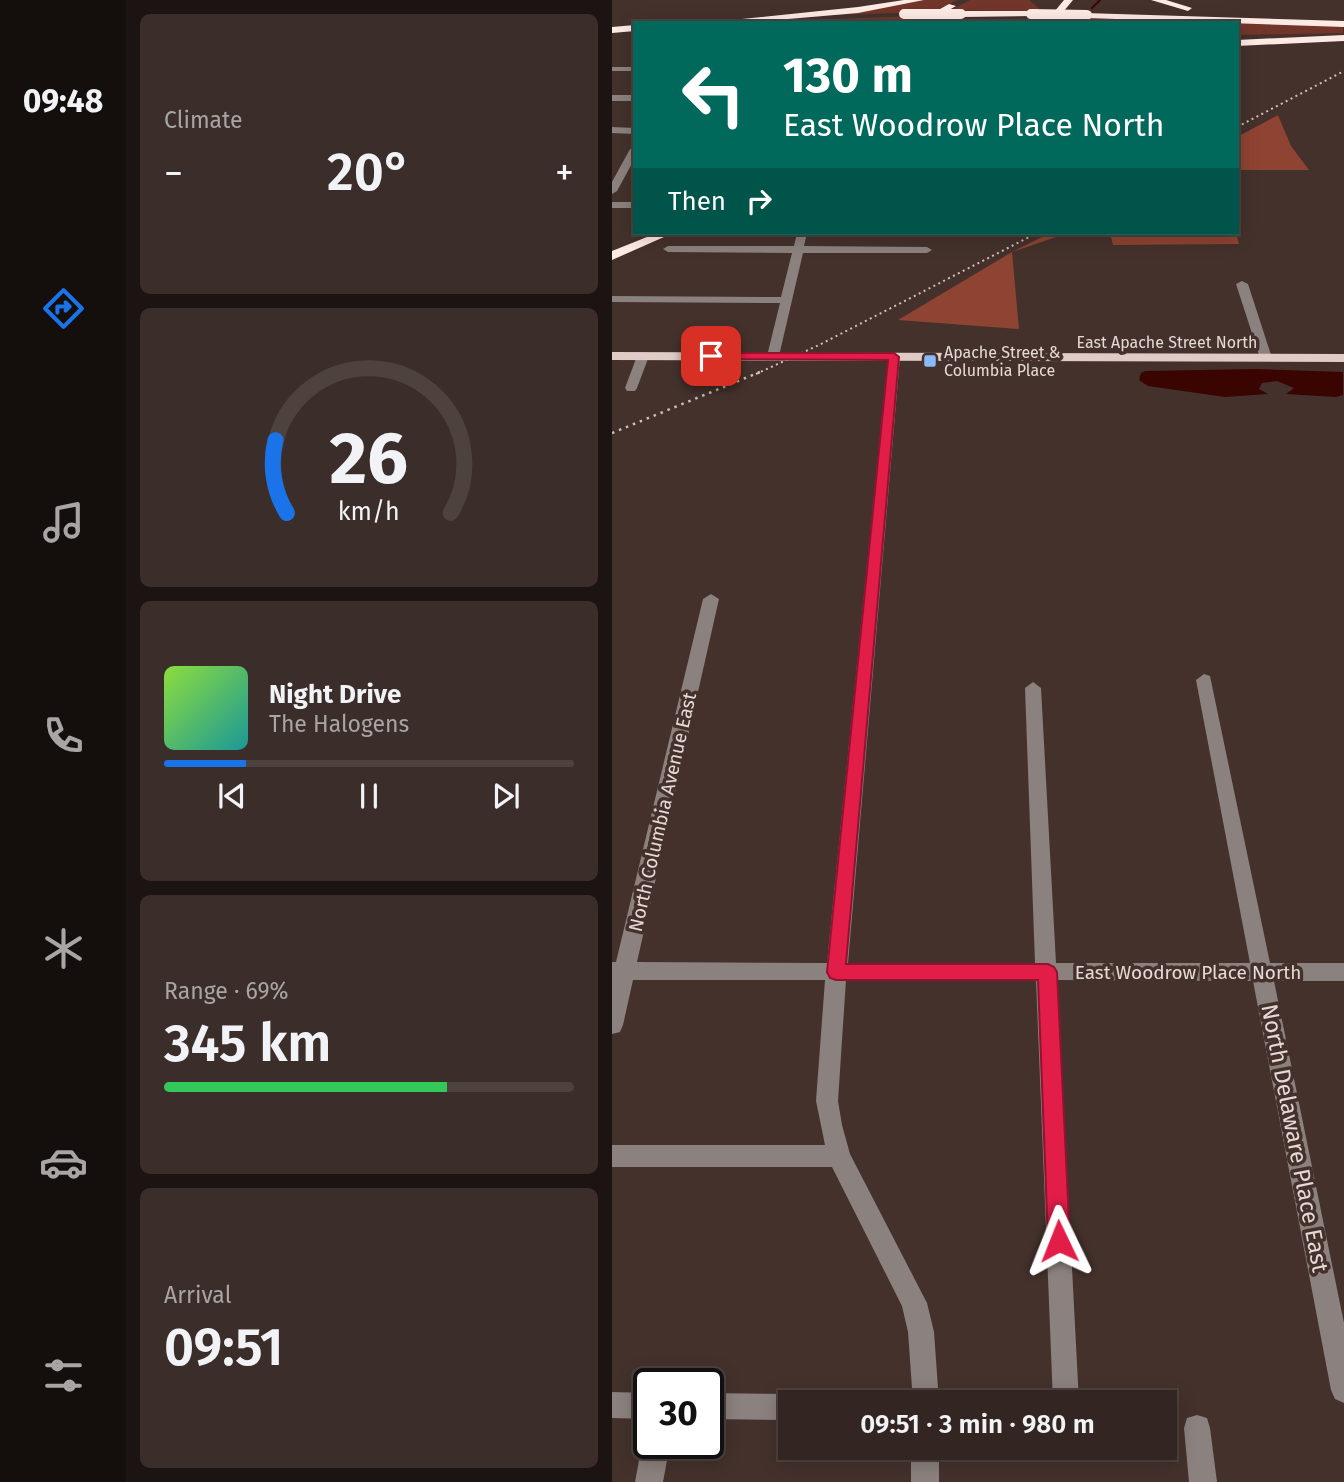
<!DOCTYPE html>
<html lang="en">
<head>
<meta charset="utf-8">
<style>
  body { margin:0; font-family:"Fira Sans",sans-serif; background:#3b2d2a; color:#f1f3f6; height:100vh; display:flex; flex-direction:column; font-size:26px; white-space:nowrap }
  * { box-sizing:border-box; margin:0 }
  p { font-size:23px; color:#a9a5a5 }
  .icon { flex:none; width:38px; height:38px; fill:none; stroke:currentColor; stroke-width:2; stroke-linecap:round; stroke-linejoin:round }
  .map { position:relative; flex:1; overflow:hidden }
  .panel { display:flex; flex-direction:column; gap:14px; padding:14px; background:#1c1412; width:486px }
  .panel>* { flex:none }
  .top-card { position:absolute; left:21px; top:21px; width:606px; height:214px; border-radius:0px; box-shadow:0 4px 18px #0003,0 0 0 2px #4e423f; background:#00695c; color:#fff; overflow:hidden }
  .speed { position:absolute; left:21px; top:1368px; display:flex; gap:14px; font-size:35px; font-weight:700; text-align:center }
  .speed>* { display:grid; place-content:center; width:91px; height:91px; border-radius:50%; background:#332521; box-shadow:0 4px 18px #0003,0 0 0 2px #4e423f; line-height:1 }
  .speed .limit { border:4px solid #111; border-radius:10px; background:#fff; color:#111 }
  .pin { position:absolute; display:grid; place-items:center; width:60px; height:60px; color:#fff; margin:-30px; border-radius:14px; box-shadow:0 4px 10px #0006 }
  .me { position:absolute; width:77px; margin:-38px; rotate:358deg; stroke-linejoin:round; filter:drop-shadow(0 0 5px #0008) }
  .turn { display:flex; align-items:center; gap:24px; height:147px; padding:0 35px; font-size:32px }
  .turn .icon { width:91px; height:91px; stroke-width:2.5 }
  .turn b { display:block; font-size:49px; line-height:60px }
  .then { display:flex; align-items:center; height:66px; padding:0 35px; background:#0003; gap:14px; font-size:26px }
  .big { font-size:52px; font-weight:600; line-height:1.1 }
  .panel .tile { flex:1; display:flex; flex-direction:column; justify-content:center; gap:10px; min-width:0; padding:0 24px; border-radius:10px; background:#3b2d2a }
  .panel .dial { align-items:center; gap:0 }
  .dial svg { height:182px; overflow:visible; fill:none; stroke:#4e423f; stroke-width:7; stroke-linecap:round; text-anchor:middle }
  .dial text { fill:#f1f3f6; stroke:none }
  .song { display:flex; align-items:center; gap:21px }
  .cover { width:84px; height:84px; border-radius:10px; background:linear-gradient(135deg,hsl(90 70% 55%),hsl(180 70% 35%)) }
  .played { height:7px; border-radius:4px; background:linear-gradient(90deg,#1a73e8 20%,#4e423f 20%) }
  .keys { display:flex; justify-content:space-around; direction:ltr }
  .heat { display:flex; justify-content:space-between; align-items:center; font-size:38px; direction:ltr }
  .charge { height:10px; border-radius:5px; background:linear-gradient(90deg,#34c759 69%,#4e423f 0) }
  .trip { position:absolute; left:166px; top:1390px; width:399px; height:70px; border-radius:0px; background:#332521; box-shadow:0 4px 18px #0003,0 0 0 2px #4e423f; font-weight:600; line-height:70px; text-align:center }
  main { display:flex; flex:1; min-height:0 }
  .menu { display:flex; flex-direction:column; width:126px; justify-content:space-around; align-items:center; background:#140f0d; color:#a9a5a5 }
  .menu .icon { width:49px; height:49px }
  .menu .selected { color:#1a73e8 }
  .menu b { font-size:32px; color:#f1f3f6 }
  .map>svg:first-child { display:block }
  .green { fill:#713629 }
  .forest { fill:#8f4332 }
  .water { fill:#3a0400 }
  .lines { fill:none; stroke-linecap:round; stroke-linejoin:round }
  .stream { stroke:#3a0400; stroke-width:2 }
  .minor { fill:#8b817e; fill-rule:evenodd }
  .major { fill:#e0cbc6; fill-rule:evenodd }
  .highway { fill:#feeae5; fill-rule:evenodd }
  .rail-far1 { stroke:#cec0bc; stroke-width:2; stroke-dasharray:2 3.5; stroke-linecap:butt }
  .rail { stroke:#cec0bc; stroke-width:2.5; stroke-dasharray:2.5 5; stroke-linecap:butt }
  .highway-bridge { stroke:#feeae5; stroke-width:10 }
  .route { fill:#e11d48; stroke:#92132f; stroke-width:2 }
  .poi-dot { fill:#8abafc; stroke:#44312c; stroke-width:2.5 }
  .labels { text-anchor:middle; stroke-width:7; stroke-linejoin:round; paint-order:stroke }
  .far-street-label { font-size:16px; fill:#e6d9d6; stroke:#44312c }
  .far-poi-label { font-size:16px; fill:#e6d9d6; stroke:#44312c; text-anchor:start }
  .street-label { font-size:19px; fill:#e6d9d6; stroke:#44312c }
  .near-street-label { font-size:23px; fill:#e6d9d6; stroke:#44312c }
</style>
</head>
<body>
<main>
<nav class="menu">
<b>09:48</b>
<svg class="icon selected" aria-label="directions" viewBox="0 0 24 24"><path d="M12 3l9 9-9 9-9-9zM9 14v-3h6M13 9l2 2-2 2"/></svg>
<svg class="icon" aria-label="music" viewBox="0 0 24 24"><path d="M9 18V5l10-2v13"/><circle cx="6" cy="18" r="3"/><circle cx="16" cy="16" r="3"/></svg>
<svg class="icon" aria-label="phone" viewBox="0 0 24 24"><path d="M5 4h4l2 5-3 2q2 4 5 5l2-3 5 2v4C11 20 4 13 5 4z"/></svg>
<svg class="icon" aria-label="climate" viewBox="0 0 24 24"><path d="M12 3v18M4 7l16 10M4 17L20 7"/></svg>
<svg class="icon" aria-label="car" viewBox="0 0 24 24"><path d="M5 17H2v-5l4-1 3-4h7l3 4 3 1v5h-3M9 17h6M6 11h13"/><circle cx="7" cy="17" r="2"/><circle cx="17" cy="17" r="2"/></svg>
<svg class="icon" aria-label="filters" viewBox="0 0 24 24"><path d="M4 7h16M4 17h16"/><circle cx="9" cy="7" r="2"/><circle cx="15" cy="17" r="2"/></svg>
</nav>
<section class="panel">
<div class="tile"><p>Climate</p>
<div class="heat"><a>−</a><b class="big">20°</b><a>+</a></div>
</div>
<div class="tile dial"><svg viewBox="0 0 100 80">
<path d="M14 69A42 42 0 1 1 86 69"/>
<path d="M14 69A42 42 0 0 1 9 37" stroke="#1a73e8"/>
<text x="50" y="56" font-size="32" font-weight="700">26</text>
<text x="50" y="72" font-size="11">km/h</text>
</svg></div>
<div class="tile">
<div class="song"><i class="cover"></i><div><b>Night Drive</b><p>The Halogens</p></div></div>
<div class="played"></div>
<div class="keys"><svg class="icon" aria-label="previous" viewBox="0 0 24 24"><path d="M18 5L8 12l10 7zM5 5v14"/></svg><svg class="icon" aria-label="pause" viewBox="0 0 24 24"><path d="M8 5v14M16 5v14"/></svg><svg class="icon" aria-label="next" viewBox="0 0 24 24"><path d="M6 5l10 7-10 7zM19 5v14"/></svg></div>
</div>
<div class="tile"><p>Range · 69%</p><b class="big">345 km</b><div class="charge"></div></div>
<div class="tile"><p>Arrival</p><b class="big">09:51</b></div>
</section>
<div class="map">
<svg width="732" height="1482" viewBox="0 0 732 1482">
  <rect width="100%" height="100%" fill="#44312c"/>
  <!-- green -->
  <path class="green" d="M 312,0 L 345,0 L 321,12 L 221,15 Z
    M 358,0 L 417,0 L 431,12 L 339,10 Z
    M 302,16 L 311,17 L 301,23 L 118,23 Z
    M 468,18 L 731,26 L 731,33 L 625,35 L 625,23 L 474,23 Z"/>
  <!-- forest -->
  <path class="forest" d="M 666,115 L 679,146 L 697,170 L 625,170 L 625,137 Z
    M 438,233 L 456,233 L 400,252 L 407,329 L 286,320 L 400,252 Z
    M 498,233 L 624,233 L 627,244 L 501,245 Z"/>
  <!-- water -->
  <path class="water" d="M 644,369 L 731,372 L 731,395 L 724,397 L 674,394 L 682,388 L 665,381 L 650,383 L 647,389 L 656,394 L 613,397 L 536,386 L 527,380 L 529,373 L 533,371 Z"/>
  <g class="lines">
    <!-- stream -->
    <path class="stream" d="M 480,8 L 488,0"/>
    <!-- minor -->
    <path class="minor" d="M 0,67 L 23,67 L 23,71 L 0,71 Z
      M 0,95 L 23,95 L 23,101 L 0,101 Z
      M 0,127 L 23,128 L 23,134 L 0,133 Z
      M 23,146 L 23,158 L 5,191 L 0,194 L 0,182 L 18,149 Z
      M 0,202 L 23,202 L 23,208 L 0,208 Z
      M 185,233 L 195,233 L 192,246 L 315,247 L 320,250 L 315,253 L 191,253 L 167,356 L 161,360 L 155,356 L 168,303 L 0,302 L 0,296 L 169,297 L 180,253 L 56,252 L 51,249 L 56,246 L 182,246 Z
      M 630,281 L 636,284 L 660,358 L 658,361 L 648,358 L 624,284 Z
      M 31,352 L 37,356 L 25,388 L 23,391 L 15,391 L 13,388 L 25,356 Z
      M 282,353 L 288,357 L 236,963 L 423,963 L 413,688 L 421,682 L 429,688 L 444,963 L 638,963 L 584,680 L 592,674 L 598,676 L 658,963 L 732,963 L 732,981 L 662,981 L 732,1323 L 732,1403 L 723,1399 L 719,1390 L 641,981 L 445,980 L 467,1402 L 441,1402 L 424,980 L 234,980 L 226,1101 L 230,1125 L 238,1154 L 315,1303 L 322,1332 L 327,1402 L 301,1402 L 296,1332 L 290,1306 L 220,1167 L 0,1167 L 0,1145 L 213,1145 L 204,1101 L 213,980 L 21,980 L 11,1025 L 8,1032 L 0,1034 L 0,962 L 4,962 L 91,599 L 99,594 L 107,599 L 25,962 L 215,963 L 276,357 Z
      M 0,1392 L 37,1393 L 37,1419 L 0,1418 Z
      M 96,1393 L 178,1394 L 187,1398 L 189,1402 L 178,1402 L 178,1420 L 96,1419 Z
      M 585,1415 L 595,1418 L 598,1428 L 605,1482 L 577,1482 L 572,1428 L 575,1418 Z
      M 37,1433 L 37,1444 L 58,1444 L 51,1482 L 23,1482 L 30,1444 Z
      M 299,1447 L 327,1447 L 327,1482 L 299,1482 Z"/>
    <!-- major -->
    <path class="major" d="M 0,352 L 732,354 L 732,362 L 0,360 Z"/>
    <!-- highway -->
    <path class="highway" d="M 292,0 L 312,0 L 246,13 L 129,23 L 91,23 L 246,7 Z
      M 452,0 L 461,0 L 442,23 L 433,23 Z
      M 539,0 L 554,0 L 580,8 L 576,11 Z
      M 337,4 L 344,6 L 314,23 L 303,23 Z
      M 419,11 L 422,12 L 422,16 L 349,17 L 345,14 L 349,11 Z
      M 472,13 L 732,21 L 732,27 L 475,18 L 471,15 Z
      M 23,25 L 23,31 L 0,33 L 0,27 Z
      M 732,35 L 732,41 L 625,46 L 625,40 Z
      M 45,233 L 61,233 L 0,260 L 0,251 Z"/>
    <!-- rail-far1 -->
    <path class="rail-far1" d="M 625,127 L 732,71
      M 144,374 L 207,345 L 425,233"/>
    <!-- rail -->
    <path class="rail" d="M 0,433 L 148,372"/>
    <!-- highway-bridge -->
    <path class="highway-bridge" d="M 292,14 L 349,14
      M 419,14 L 475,15"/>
  </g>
  <!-- route -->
  <path class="route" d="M 99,353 L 282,353 L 287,357 L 234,964 L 436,964 L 442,967 L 445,972 L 458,1241 L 455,1248 L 447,1252 L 439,1248 L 436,1241 L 426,980 L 224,980 L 218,978 L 215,972 L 276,360 L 95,359 L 95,354 Z"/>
  <!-- markers -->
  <rect class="poi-dot" x="311" y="354" width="14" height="14" rx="3.5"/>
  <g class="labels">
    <!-- far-street labels -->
    <g class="far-street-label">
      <text x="555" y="348">East Apache Street North</text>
    </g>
    <!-- far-poi labels -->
    <g class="far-poi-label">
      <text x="332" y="358">Apache Street &amp;<tspan x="332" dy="18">Columbia Place</tspan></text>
    </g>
    <!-- street labels -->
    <g class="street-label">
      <text transform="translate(50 812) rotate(-77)" y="7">North Columbia Avenue East</text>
      <text x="576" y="979">East Woodrow Place North</text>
    </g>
    <!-- near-street labels -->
    <g class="near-street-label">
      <text transform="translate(683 1138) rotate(79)" y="8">North Delaware Place East</text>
    </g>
  </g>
</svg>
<div class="speed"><div class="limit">30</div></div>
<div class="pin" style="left:99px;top:356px;background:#d93025"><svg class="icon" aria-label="arrive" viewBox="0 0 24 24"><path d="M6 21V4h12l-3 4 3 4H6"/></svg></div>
<svg class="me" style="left:447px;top:1241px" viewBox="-20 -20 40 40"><path d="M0-17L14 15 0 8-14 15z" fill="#e11d48" stroke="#fff" stroke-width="4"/></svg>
<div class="trip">09:51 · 3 min · 980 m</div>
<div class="top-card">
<div class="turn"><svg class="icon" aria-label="left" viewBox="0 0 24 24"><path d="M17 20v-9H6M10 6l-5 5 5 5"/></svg><div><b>130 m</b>East Woodrow Place North</div></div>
<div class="then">Then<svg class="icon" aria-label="right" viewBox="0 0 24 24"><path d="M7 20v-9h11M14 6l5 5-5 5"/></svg></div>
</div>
</div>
</main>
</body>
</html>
